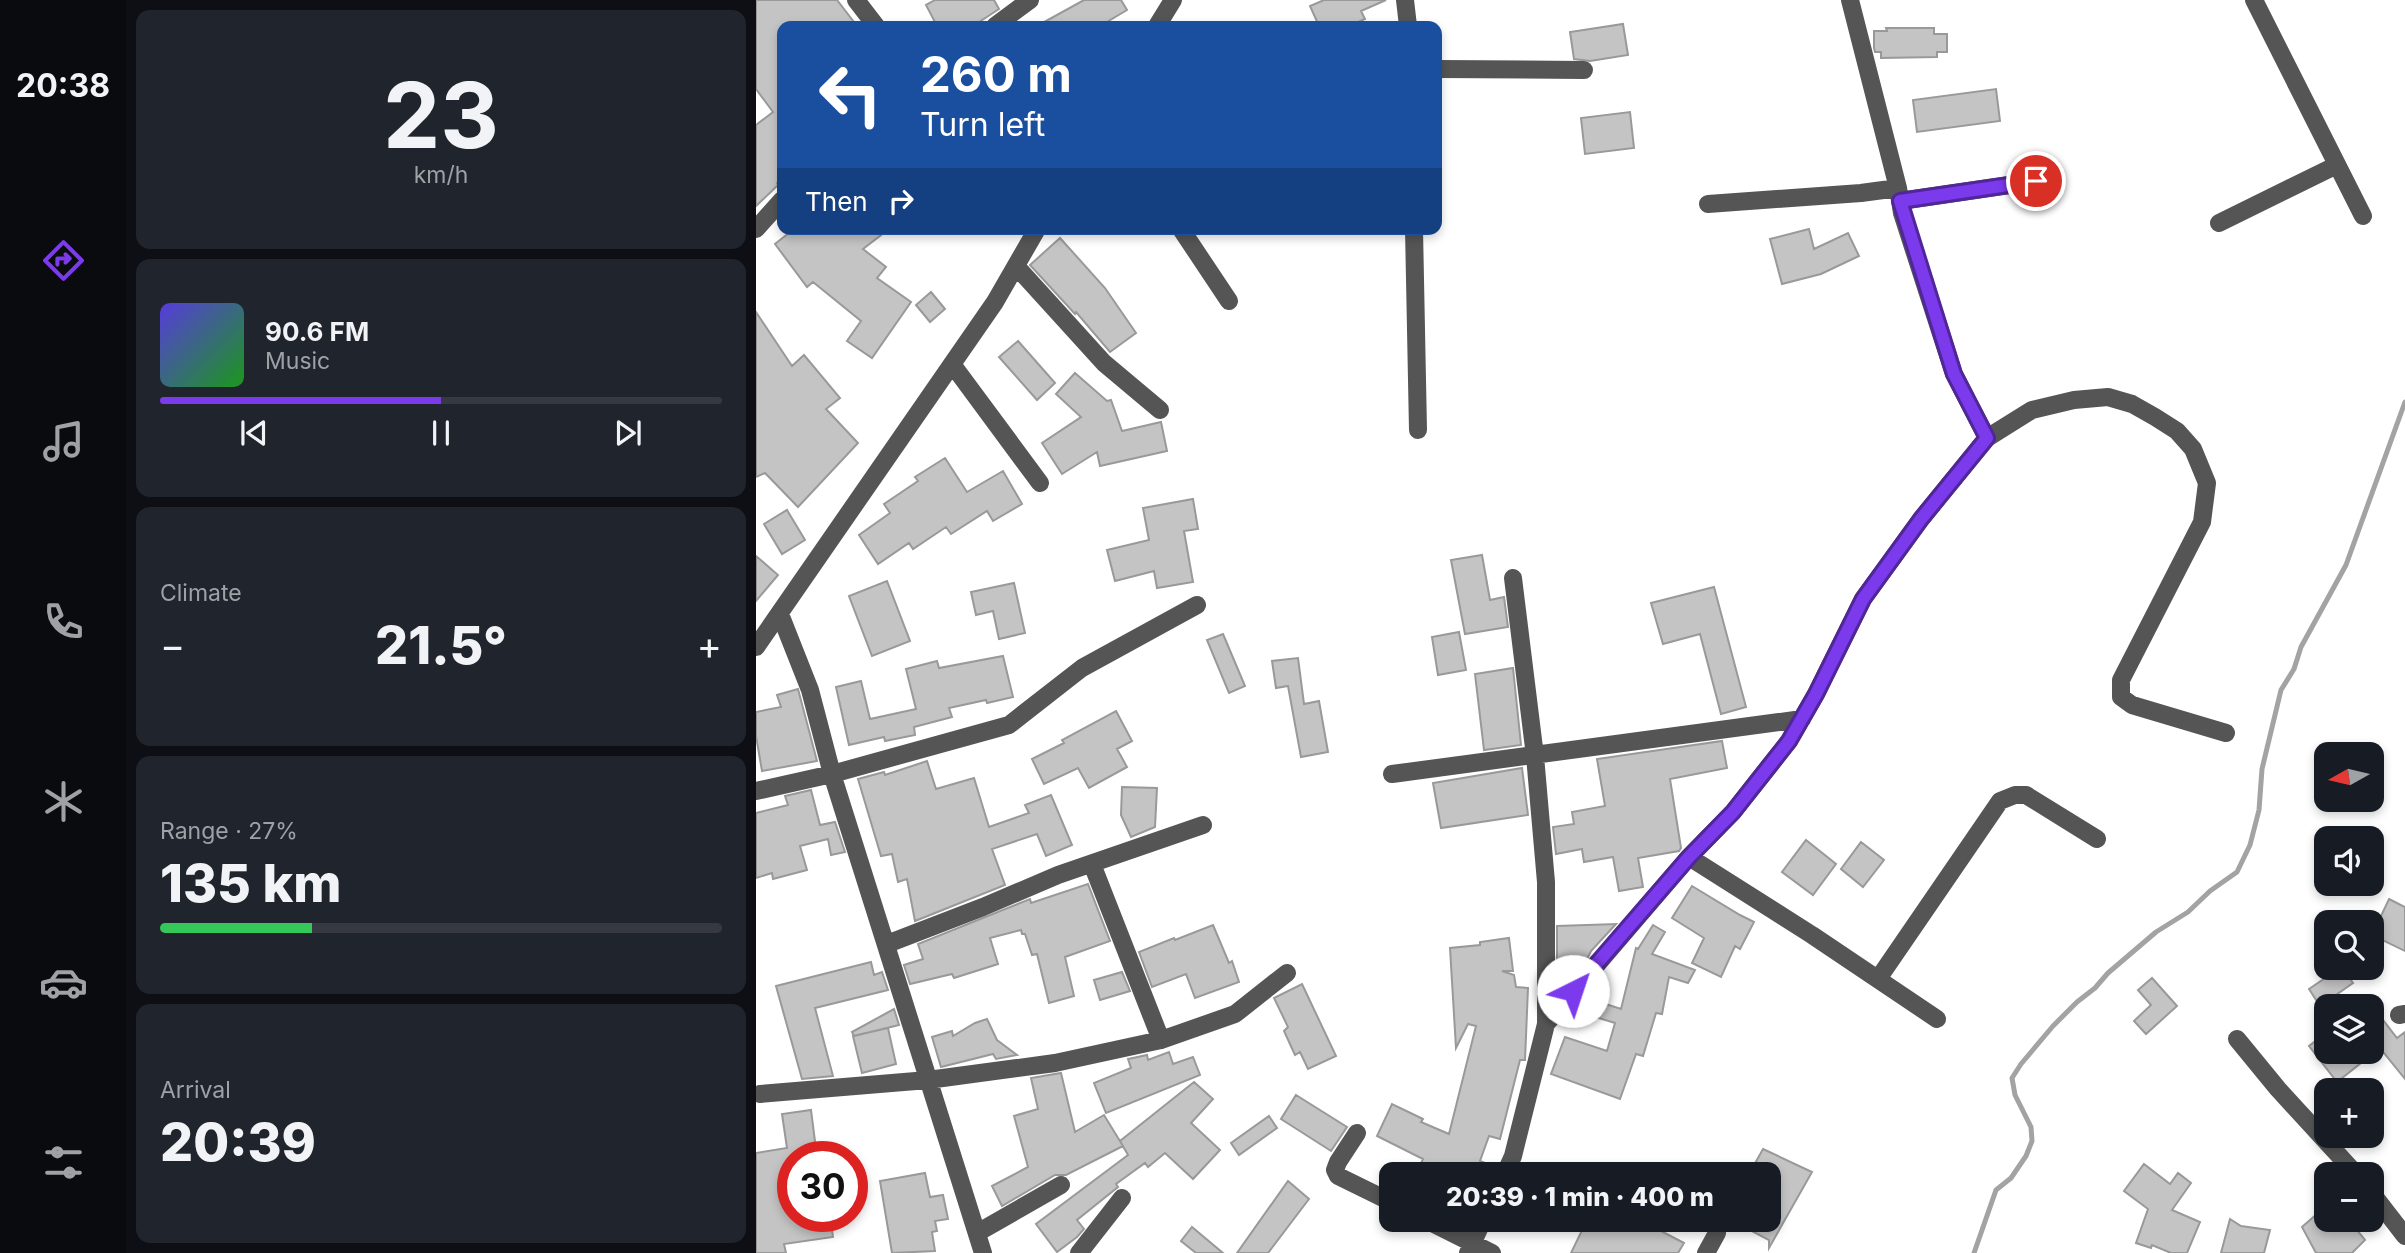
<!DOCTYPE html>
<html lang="en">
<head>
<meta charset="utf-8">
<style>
  body { margin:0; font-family:Inter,sans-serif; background:#20242c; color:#f1f3f6; height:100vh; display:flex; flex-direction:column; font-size:26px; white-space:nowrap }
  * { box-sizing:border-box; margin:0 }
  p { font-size:23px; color:#9ea1a6 }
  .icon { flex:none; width:38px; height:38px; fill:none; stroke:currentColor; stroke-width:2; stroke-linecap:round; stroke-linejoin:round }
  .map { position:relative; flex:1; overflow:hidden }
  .side { display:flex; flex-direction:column; gap:10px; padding:10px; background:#0d0f14; width:630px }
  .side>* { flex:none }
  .top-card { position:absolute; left:21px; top:21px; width:665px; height:214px; border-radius:14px; box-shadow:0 4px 10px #0003; background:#1a4fa0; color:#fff; overflow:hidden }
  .needle { width:46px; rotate:262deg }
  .tools { position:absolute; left:1558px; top:742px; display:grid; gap:14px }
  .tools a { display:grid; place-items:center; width:70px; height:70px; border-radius:14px; background:#171b24; box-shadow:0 4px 10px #0003; font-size:35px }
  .speed { position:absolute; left:21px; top:1141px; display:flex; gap:14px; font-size:35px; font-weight:700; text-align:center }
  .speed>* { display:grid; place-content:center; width:91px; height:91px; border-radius:50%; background:#171b24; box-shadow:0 4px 10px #0003; line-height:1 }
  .speed .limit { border:10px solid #d22; background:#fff; color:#111 }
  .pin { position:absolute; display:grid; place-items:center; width:60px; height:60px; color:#fff; margin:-30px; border:4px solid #fff; border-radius:50%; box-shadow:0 2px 7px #0007 }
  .me { position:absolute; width:77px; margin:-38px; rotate:41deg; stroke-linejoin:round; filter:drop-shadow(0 0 5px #0008) }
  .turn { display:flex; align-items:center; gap:24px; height:147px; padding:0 28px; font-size:32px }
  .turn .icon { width:91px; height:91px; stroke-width:2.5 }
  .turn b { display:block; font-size:49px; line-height:60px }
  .then { display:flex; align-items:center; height:66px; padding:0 28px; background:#0003; gap:14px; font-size:26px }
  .big { font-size:52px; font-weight:800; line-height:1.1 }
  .side .card { flex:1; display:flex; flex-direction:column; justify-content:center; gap:10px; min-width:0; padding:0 24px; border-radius:14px; background:#20242c }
  .side .dial { align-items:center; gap:0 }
  .dial b { font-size:91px; line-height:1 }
  .song { display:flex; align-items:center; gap:21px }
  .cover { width:84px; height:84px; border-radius:10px; background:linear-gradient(135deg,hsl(250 70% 55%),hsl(120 70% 35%)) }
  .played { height:7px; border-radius:4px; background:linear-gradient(90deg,#7c3aed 50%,#363941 50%) }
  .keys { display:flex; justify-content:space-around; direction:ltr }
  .heat { display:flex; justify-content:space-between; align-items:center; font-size:38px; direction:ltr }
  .charge { height:10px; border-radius:5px; background:linear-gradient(90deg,#34c759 27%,#363941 0) }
  .trip { position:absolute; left:623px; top:1162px; width:402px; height:70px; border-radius:14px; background:#171b24; box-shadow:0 4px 10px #0003; font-weight:800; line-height:70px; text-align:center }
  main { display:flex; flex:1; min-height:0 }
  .tabs { display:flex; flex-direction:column; width:126px; justify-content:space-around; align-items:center; background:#090b0e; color:#9ea1a6 }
  .tabs .icon { width:49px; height:49px }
  .tabs .active { color:#7c3aed }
  .tabs b { font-size:32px; color:#f1f3f6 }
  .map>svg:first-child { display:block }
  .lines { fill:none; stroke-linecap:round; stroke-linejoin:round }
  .stream { stroke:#a3a3a3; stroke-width:5 }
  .building { fill:#c4c4c4; stroke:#999; stroke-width:2 }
  .minor { stroke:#555; stroke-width:18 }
  .route-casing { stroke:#51269a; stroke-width:18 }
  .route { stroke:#7c3aed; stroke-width:12 }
</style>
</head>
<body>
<main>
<nav class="tabs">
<b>20:38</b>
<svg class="icon active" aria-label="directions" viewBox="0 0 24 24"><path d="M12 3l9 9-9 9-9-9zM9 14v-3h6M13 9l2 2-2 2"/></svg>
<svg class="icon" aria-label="music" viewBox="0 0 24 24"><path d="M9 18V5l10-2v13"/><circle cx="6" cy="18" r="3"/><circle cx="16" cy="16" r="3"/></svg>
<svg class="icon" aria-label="phone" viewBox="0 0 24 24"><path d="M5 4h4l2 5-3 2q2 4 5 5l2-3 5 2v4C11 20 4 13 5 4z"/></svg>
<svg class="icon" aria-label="climate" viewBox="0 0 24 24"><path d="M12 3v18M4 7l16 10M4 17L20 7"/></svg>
<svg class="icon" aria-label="car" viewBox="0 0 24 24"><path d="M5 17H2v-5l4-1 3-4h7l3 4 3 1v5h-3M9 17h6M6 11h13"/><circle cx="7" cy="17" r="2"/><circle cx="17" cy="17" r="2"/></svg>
<svg class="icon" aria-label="filters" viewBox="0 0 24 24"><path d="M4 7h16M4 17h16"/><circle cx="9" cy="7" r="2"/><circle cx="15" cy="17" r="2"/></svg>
</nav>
<section class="side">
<div class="card dial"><b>23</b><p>km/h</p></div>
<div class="card">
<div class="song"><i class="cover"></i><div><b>90.6 FM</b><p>Music</p></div></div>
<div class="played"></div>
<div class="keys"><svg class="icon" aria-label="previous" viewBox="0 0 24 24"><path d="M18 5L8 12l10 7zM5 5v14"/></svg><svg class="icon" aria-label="pause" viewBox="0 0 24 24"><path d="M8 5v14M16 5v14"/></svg><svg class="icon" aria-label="next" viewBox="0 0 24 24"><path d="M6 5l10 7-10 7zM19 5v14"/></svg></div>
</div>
<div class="card"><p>Climate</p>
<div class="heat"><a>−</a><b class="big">21.5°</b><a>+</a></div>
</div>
<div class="card"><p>Range · 27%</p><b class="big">135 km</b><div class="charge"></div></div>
<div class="card"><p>Arrival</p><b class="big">20:39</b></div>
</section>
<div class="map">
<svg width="1649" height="1253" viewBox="0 0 1649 1253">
  <rect width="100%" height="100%" fill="#fff"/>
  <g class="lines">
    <!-- stream -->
    <path class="stream" d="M 1218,1253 L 1240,1190 L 1255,1178 L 1270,1156 L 1276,1141 L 1275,1127 L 1259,1095 L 1256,1078 L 1265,1064 L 1297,1026 L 1321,1002 L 1339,988 L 1352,973 L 1400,932 L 1432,912 L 1454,891 L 1481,872 L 1494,845 L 1503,810 L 1506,769 L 1525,690 L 1538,669 L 1545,647 L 1590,565 L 1649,402"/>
  </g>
  <!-- building -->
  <path class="building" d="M 0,0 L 81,0 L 101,26 L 26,26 L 26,177 L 21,183 L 22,185 L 0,206 L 0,125 L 17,112 L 0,89 Z
    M 179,0 L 238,0 L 243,9 L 217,26 L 181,26 L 170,5 Z
    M 328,0 L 365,0 L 371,10 L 344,26 L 281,26 Z
    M 568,0 L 630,0 L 605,11 L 609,19 L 593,26 L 563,26 L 554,6 Z
    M 867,24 L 872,55 L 834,61 L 818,59 L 814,32 Z
    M 1130,28 L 1178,28 L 1178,34 L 1191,34 L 1191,52 L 1181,52 L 1181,57 L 1125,58 L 1125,52 L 1119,52 L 1118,48 L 1118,31 L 1131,31 Z
    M 1240,89 L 1244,121 L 1161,132 L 1157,100 Z
    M 874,112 L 878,148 L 829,154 L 825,118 Z
    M 38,229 L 133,229 L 107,249 L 130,267 L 121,278 L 155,302 L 116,358 L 91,341 L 105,321 L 57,282 L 51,287 L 19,244 Z
    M 1053,229 L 1058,249 L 1092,233 L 1103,256 L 1065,274 L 1026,284 L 1014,239 Z
    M 304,238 L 349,288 L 380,333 L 354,352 L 320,312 L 319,314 L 274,265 Z
    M 175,292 L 189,309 L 174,322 L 160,305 Z
    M 0,312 L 36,366 L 48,355 L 84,398 L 70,409 L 102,443 L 42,507 L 9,473 L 0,477 Z
    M 262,341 L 299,383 L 281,400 L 243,357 Z
    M 319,373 L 351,401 L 355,400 L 366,431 L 405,422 L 411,451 L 344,466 L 341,452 L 306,474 L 286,443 L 325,417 L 300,394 Z
    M 189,458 L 211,492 L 247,471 L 266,504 L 237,521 L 231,511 L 195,534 L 190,527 L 157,549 L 153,543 L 122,564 L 103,535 L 134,513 L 128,504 L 162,481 L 159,477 Z
    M 437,499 L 442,529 L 428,531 L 437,582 L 401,588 L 398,571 L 359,581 L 351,550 L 393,540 L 387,508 Z
    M 31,510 L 49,540 L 26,554 L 8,524 Z
    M 726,555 L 734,600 L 748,597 L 752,627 L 709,634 L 695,560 Z
    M 0,556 L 22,575 L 0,601 Z
    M 131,581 L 154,641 L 116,656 L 93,596 Z
    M 258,583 L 269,633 L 243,639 L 237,611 L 220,615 L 215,592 Z
    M 958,587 L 990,707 L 965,714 L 944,634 L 907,644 L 895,603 Z
    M 703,632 L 710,670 L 682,675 L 676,637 Z
    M 467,634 L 489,686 L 473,693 L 451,640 Z
    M 247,656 L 257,697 L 231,703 L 230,700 L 193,708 L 196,717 L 158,727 L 159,735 L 129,741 L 128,737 L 93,745 L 80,687 L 105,681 L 114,719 L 160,709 L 150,669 L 181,661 L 183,668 Z
    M 542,658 L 548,704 L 563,701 L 572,752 L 545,757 L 532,686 L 520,688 L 516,661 Z
    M 757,668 L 765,745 L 728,750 L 719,674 Z
    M 42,689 L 61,761 L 6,771 L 0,736 L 0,712 L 25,707 L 21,695 Z
    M 360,711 L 376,741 L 361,749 L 371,767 L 333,788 L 322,768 L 288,784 L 276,759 L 308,743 L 306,740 Z
    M 966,741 L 971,768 L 914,779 L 925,848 L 923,851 L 882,858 L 887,887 L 863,891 L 857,857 L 828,862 L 826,849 L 800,854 L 797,827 L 818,824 L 816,812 L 849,806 L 841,759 Z
    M 171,761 L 180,789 L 218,778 L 233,827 L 273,813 L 269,805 L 295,795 L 316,845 L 290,856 L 281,834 L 236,849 L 249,885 L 159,921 L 151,879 L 142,882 L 136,854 L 125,856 L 102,779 L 128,772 L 129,775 Z
    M 766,768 L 772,815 L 685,828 L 677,783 Z
    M 366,787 L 401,788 L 399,827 L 375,837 L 365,815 Z
    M 55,790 L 64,825 L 79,822 L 89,852 L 75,855 L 72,839 L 44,846 L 51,870 L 17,879 L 16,873 L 0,878 L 0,813 L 32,805 L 29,796 Z
    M 1050,840 L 1080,864 L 1057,895 L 1026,872 Z
    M 1105,842 L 1128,860 L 1107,887 L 1085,869 Z
    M 332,884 L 354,941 L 309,957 L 318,996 L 293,1003 L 281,954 L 276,955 L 269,934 L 266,934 L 265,930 L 234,938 L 242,964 L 198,978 L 196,974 L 154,984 L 148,965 L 167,959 L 162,944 L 274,899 L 275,903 Z
    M 936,886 L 984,915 L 998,922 L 984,949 L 979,946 L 965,977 L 936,963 L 948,938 L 916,918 Z
    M 1633,899 L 1649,907 L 1649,951 L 1616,935 Z
    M 860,924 L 835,951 L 831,959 L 825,957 L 822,969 L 801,969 L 801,926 Z
    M 457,925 L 473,963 L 476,961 L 483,982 L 439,998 L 430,974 L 396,987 L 383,952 L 418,938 L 419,940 Z
    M 897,925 L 909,932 L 896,954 L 939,970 L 932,983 L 913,977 L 906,1014 L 900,1013 L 887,1056 L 880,1054 L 864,1099 L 795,1074 L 809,1037 L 851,1051 L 859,1023 L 820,1011 L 823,1003 L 828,997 L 865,1009 L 880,948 L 882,949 Z
    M 753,938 L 757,971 L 746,971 L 758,975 L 760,987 L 772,988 L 769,1060 L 764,1060 L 744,1139 L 733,1136 L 724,1161 L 740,1167 L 738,1174 L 660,1174 L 667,1159 L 621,1136 L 636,1104 L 667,1119 L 665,1122 L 693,1134 L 720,1026 L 712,1024 L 700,1048 L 694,948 L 724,945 L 724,942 Z
    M 115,962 L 118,975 L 126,972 L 132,990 L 59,1008 L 77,1076 L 46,1079 L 20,986 Z
    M 1584,968 L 1586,968 L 1597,983 L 1564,1006 L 1553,989 Z
    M 366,972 L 374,991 L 344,1000 L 338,980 Z
    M 1396,978 L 1421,1006 L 1390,1034 L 1378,1021 L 1395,1005 L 1382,990 Z
    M 546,984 L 580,1056 L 552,1069 L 544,1052 L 539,1055 L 528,1031 L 532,1027 L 518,998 Z
    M 138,1009 L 143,1025 L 98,1036 L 96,1032 Z
    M 1624,1016 L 1641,1038 L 1649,1032 L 1649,1079 L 1624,1048 L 1581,1082 L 1553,1046 L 1570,1033 L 1570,1052 L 1615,1052 L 1615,1023 Z
    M 231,1019 L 241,1040 L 261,1055 L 240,1059 L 237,1054 L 185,1067 L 176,1037 L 196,1031 L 197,1036 L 219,1023 Z
    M 132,1028 L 140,1064 L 106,1073 L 97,1036 Z
    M 413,1052 L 417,1064 L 437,1057 L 444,1075 L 350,1113 L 338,1083 L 375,1068 L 372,1059 L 391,1055 L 392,1060 Z
    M 305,1073 L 319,1132 L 348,1115 L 367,1146 L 310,1175 L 299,1175 L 246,1206 L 236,1186 L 272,1167 L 258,1116 L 282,1109 L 275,1078 Z
    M 438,1082 L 457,1099 L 435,1123 L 464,1150 L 437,1179 L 409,1153 L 392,1167 L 389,1163 L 360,1184 L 362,1187 L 321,1220 L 328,1229 L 321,1237 L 301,1252 L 280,1224 L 372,1155 L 364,1141 Z
    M 540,1095 L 591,1127 L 575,1151 L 525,1119 Z
    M 55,1110 L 61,1157 L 37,1157 L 37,1216 L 74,1216 L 77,1237 L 28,1244 L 30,1253 L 0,1253 L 0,1153 L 31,1148 L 26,1114 Z
    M 513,1116 L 521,1128 L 483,1155 L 475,1143 Z
    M 1007,1149 L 1056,1172 L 1013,1248 L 1013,1240 L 975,1220 L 1013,1220 L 1013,1174 L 993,1174 Z
    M 1388,1164 L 1414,1184 L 1422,1173 L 1435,1183 L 1416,1210 L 1444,1222 L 1431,1253 L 1415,1253 L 1396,1245 L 1395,1248 L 1380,1243 L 1392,1209 L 1368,1191 Z
    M 169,1173 L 174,1197 L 187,1195 L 192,1219 L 179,1221 L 181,1231 L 176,1232 L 179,1251 L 136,1253 L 124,1181 Z
    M 532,1181 L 553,1199 L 512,1253 L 481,1253 Z
    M 1570,1206 L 1570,1220 L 1609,1220 L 1601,1230 L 1609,1240 L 1596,1253 L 1560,1253 L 1546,1227 Z
    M 1474,1219 L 1485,1226 L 1514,1230 L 1508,1253 L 1465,1253 Z
    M 831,1220 L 884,1220 L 928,1243 L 922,1253 L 815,1253 Z
    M 436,1227 L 467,1253 L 440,1253 L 425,1241 Z"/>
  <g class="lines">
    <!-- minor -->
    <path class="minor" d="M 100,0 L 120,26
      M 649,0 L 652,26
      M 1498,0 L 1607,216
      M 239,26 L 274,0
      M 401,26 L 417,0
      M 681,69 L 828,70
      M 1142,188 L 1146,213 L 1198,374 L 1231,438 L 1276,410 L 1318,400 L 1352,397 L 1376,404 L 1399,417 L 1421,431 L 1437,449 L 1451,483 L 1446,522 L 1365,680 L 1365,697 L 1376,705 L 1470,733
      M 1144,201 L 1280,181
      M 952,204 L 1105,193 L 1142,188 L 1094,0
      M 1463,223 L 1581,165
      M 0,229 L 26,200
      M 425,229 L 473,301
      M 658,229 L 662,430
      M 260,266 L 348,363 L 404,410
      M 196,364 L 284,483
      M 24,614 L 54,690 L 76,774 L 227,1253
      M 0,647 L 239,302 L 281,229
      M 636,774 L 1046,719
      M 0,791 L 76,774 L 253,725 L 326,668 L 441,605
      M 933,857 L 1056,935 L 1181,1019
      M 336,864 L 405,1040
      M 131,944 L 227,907 L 302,875 L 447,825
      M 1122,979 L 1244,801 L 1259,795 L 1270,795 L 1341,839
      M 1643,1015 L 1649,1014
      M 790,1024 L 933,857 L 977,812 L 1033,741 L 1060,694 L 1107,599 L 1165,519 L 1231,438
      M 1481,1039 L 1522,1089 L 1600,1174
      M 4,1094 L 172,1080 L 299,1063 L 405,1040 L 479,1014 L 531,973
      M 601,1133 L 582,1162 L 579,1170 L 582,1176 L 635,1202
      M 749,1174 L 757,1156 L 790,1024 L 790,882 L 779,756 L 757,578
      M 1615,1192 L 1649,1236
      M 670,1220 L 736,1253
      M 221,1233 L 305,1185
      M 323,1253 L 366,1198
      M 712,1253 L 727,1220
      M 950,1253 L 961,1233"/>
  </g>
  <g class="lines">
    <defs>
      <path id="route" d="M 817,991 L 933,857 L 977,812 L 1033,741 L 1060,694 L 1107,599 L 1165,519 L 1231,438 L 1198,374 L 1144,201 L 1280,181"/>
    </defs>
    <!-- route casing -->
    <use href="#route" class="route-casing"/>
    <!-- route -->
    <use href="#route" class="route"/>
  </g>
</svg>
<div class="tools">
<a><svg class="needle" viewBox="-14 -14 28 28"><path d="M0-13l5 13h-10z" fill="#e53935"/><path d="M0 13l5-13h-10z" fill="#9ea1a6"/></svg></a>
<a><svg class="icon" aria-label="sound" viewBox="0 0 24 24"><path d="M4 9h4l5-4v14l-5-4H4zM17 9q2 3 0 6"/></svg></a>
<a><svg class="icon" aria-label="search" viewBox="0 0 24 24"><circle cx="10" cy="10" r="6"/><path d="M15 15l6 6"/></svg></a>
<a><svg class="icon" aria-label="layers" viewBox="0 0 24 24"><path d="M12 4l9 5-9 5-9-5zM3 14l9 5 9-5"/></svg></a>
<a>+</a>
<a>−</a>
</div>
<div class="speed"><div class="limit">30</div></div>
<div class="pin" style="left:1280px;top:181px;background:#d93025"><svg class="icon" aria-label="arrive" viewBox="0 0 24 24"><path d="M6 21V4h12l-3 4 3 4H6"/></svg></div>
<svg class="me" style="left:817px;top:991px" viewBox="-20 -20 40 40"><circle r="19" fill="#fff"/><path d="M0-13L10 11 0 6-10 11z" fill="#7c3aed"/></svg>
<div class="trip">20:39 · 1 min · 400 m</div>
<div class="top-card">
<div class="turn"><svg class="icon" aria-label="left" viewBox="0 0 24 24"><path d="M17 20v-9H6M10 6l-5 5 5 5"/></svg><div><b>260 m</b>Turn left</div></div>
<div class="then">Then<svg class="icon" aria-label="right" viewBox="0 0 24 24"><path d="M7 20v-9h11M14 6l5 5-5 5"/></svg></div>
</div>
</div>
</main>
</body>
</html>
